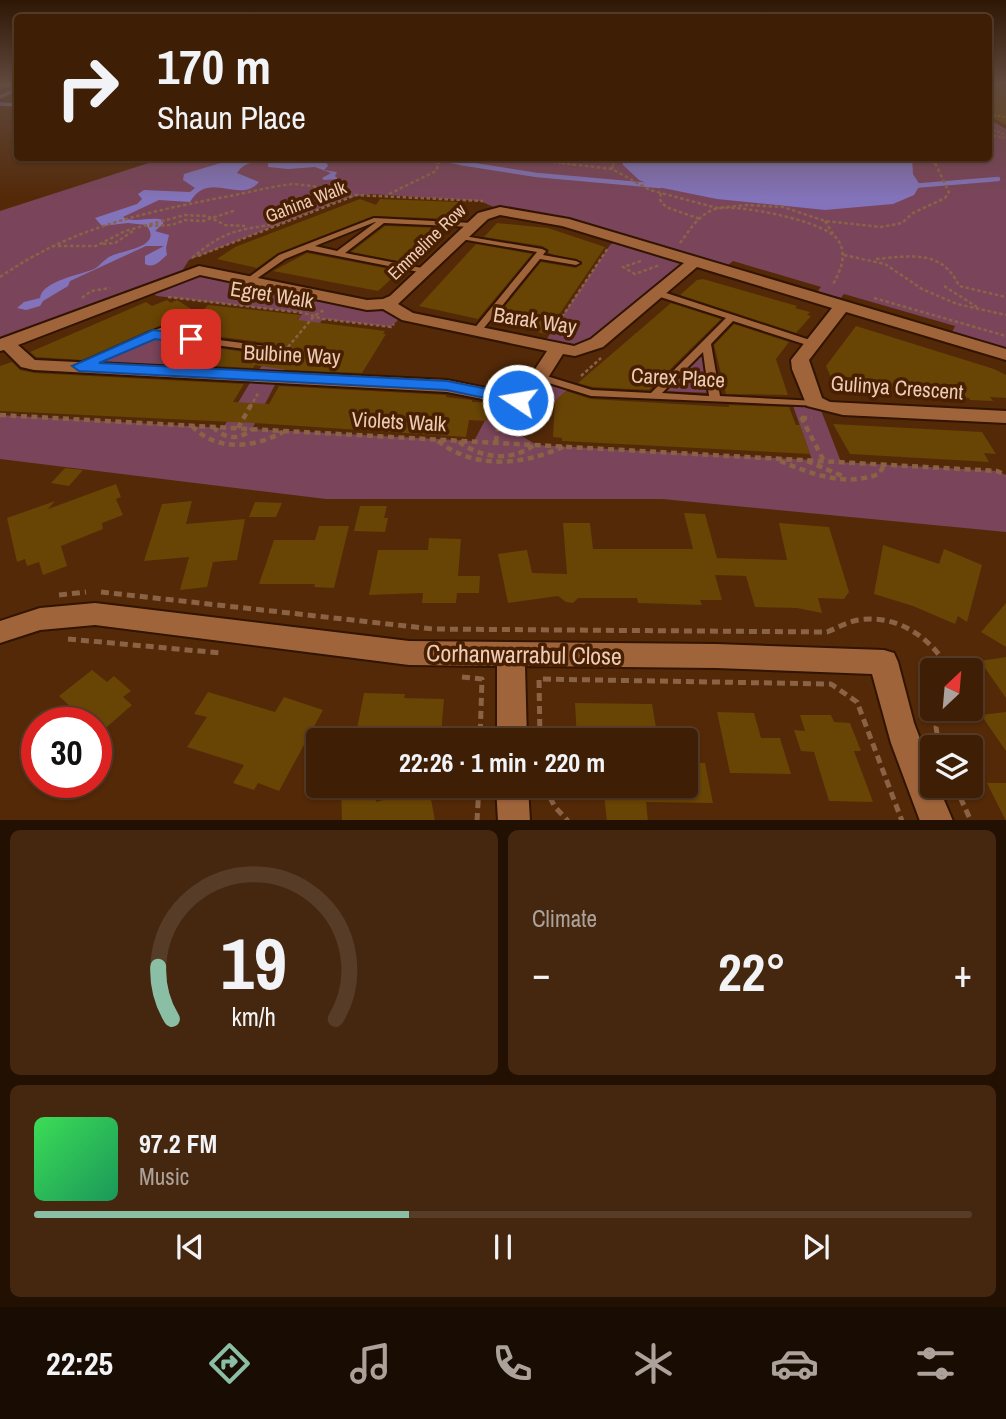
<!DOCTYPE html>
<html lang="en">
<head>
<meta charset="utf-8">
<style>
  body { margin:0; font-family:"Archivo Narrow",sans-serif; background:#452710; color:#f1f3f6; height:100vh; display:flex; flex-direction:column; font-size:26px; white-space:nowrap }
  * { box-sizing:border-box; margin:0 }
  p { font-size:23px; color:#ada29b }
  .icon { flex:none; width:38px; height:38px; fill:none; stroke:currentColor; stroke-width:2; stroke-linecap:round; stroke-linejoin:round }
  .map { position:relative; height:820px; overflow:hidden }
  .side { display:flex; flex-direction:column; gap:10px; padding:10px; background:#221103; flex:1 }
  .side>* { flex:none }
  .guide { position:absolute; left:14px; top:14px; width:978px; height:147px; border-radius:7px; box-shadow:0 2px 5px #0004,0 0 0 2px #573d28; background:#3e1f06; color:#f1f3f6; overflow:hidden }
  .needle { width:46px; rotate:26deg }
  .tools { position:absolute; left:920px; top:658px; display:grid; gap:14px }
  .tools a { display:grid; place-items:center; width:63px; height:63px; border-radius:7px; background:#3e1f06; box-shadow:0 2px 5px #0004,0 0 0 2px #573d28; font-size:35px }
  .speed { position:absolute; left:21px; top:707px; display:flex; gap:14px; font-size:35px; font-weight:700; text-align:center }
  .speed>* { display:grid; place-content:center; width:91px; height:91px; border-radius:50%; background:#3e1f06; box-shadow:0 2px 5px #0004,0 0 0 2px #573d28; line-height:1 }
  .speed .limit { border:10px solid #d22; background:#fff; color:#111 }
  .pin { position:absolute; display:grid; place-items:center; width:60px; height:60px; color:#fff; margin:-30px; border-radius:14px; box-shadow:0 4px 10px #0006 }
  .me { position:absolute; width:77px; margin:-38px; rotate:282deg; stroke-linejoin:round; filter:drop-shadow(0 0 5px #0008) }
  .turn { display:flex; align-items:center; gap:24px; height:147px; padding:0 28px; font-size:32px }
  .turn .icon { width:91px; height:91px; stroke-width:2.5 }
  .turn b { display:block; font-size:49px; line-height:60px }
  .big { font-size:52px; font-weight:700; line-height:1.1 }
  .side .card { flex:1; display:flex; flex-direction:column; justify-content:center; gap:10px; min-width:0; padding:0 24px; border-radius:10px; background:#452710 }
  .side .dial { align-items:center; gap:0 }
  .dial svg { height:182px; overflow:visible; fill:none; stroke:#573d28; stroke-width:7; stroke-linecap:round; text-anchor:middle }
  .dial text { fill:#f1f3f6; stroke:none }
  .song { display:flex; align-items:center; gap:21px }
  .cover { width:84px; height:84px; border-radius:10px; background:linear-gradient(135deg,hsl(130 70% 55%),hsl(150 70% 35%)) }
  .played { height:7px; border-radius:4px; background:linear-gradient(90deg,#8abfa5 40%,#573d28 40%) }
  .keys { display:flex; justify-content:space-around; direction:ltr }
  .heat { display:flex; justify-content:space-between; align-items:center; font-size:38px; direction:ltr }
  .side .tiles { flex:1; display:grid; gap:10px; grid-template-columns:1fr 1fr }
  .card:last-child { grid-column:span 2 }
  .trip { position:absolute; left:306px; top:728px; width:392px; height:70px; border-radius:7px; background:#3e1f06; box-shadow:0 2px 5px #0004,0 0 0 2px #573d28; font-weight:700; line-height:70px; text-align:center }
  .menu { display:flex; height:112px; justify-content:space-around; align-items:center; background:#190c02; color:#ada29b }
  .menu .icon { width:49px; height:49px }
  .menu .selected { color:#8abfa5 }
  .menu b { font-size:32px; color:#f1f3f6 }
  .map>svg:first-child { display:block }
  .green { fill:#7a445b }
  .water { fill:#8373ba }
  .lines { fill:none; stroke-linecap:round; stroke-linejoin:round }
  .stream-far1 { stroke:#8373ba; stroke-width:3.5 }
  .stream { stroke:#8373ba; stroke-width:4.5 }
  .building { fill:#684405 }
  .service-casing { stroke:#311401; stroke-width:4 }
  .minor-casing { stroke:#311401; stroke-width:4 }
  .path-far3 { stroke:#8a6346; stroke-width:2; stroke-dasharray:2.5 2; stroke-linecap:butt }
  .path-far2 { stroke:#8a6346; stroke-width:2.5; stroke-dasharray:3.5 2.5; stroke-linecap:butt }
  .path-far1 { stroke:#8a6346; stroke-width:4.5; stroke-dasharray:6 4.5; stroke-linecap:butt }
  .path { stroke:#8a6346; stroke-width:5; stroke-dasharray:8 5; stroke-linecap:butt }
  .service { fill:#a0643b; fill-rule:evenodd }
  .minor { fill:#a0643b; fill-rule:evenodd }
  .route { fill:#1a73e8; stroke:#114b97; stroke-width:2 }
  .labels { text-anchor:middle; stroke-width:7; stroke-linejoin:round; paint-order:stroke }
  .far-street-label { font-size:18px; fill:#edcbb6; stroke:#481f00 }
  .street-label { font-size:21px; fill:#edcbb6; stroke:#481f00 }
  .near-street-label { font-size:24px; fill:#edcbb6; stroke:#481f00 }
</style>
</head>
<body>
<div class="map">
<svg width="1006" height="821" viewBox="0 0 1006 821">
  <rect width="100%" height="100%" fill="#532908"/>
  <!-- green -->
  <path class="green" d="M 989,119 L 1006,129 L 1006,355 L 949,338 L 955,326 L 844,294 L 836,304 L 813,297 L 821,287 L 733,261 L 722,270 L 694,262 L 592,346 L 542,346 L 610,245 L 618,240 L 505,212 L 480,201 L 370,194 L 346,198 L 189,260 L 180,274 L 190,272 L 376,305 L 403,315 L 391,327 L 323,319 L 279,377 L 252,429 L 474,441 L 498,396 L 518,400 L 540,377 L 572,386 L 518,434 L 537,445 L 812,460 L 792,403 L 819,405 L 841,462 L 997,471 L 1006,475 L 1006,532 L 662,499 L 326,499 L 0,459 L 0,415 L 223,428 L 254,376 L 303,313 L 157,296 L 145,289 L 0,346 L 0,211 L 164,158 L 989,158 Z
    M 153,334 L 191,339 L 160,371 L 79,366 Z
    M 706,344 L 714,393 L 660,391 Z"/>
  <!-- water -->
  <path class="water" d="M 237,158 L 317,158 L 313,162 L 326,161 L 328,166 L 324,170 L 337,172 L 335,176 L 338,179 L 324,180 L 322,178 L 331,173 L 315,167 L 288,169 L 268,167 L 268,162 C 256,160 243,163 237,173 L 259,182 C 239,205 209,169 190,202 L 159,200 L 123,217 C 134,224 150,216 163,220 L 163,224 L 155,231 L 169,235 L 166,248 L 167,255 C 161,260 154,269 145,264 L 145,256 L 164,246 L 146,246 L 70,281 L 68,286 L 43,301 L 40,306 L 26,310 L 17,308 L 24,302 L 40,298 C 42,281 80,275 94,269 C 100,266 104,259 111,256 C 124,250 164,247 146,225 L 128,223 L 102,226 L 95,218 L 137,204 L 142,199 L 138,194 L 144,190 L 190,192 L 195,188 L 183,180 L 184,174 Z
    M 621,158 L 912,158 L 913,174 L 920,185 L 914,195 L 893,204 L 825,210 L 717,199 L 653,186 L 639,180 L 623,165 Z"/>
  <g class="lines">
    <!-- stream-far1 -->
    <path class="stream-far1" d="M 0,87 L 18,84
      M 0,97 L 18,89
      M 0,104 L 18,105
      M 430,158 L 472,165"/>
    <!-- stream -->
    <path class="stream" d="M 461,163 L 537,175 L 660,186
      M 912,186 L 998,179"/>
  </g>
  <!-- building -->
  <path class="building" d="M 1006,84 L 1006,125 L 989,116 L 989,86 Z
    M 360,199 L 376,205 L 380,199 L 459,202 L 452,219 L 373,216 L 278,253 L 257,268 L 217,259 L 235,247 Z
    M 497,223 L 548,228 L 605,247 L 546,334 L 492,322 L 541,262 L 576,268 L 582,262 L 548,253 L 549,250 L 542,246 L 484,237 Z
    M 385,226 L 443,228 L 408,263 L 351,252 Z
    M 476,244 L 532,254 L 478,319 L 419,306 Z
    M 307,253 L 400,271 L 378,291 L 273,271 Z
    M 703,279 L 797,306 L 795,308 L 810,312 L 807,315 L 811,316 L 796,333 L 680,295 L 697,280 Z
    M 167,300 L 171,303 L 177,300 L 199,314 L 208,305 L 256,310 L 301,315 L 297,320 L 385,331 L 383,334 L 386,334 L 362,373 L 287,370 L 255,365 L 253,368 L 175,364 L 194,345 L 274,356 L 281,351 L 274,344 L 176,331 L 183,324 L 175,320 L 82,360 L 36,357 L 30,352 L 146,302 L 152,306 Z
    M 671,303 L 721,319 L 649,390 L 592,387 L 578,383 Z
    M 734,324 L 789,342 L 776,359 L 788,395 L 726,394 L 714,345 Z
    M 856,326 L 994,369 L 1006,375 L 1006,398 L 990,397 L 993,401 L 970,400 L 969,398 L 838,393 L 826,366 Z
    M 12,362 L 20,370 L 34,373 L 244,384 L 233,402 L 269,404 L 279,386 L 446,395 L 446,397 L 472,400 L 472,402 L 489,403 L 487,421 L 469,420 L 466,437 L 254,423 L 0,411 L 0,366 Z
    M 566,391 L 591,399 L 729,407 L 729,405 L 789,407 L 796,425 L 800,425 L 810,454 L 562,441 L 562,438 L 553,437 L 555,401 Z
    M 833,424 L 982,432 L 996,454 L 984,453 L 989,462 L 850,454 Z
    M 65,468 L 83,470 L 69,486 L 51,483 Z
    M 116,484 L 121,497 L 116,499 L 123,515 L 102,523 L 103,529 L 61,546 L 67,566 L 43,575 L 39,562 L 27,566 L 25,559 L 17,562 L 7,518 L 55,501 L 48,509 Z
    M 192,501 L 186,524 L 245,519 L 237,560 L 213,562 L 207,587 L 180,590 L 189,557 L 144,561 L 162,504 Z
    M 255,502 L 282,503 L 276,517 L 249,517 Z
    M 360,506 L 387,506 L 384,518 L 388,518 L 385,532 L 354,531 Z
    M 684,513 L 705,514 L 717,558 L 787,560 L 779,523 L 829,527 L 849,592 L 844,599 L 818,598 L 822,613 L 797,608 L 755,607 L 746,576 L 715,575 L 722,600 L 700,600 L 702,605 L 638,603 L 637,598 L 578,598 L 573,603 L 566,602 L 558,596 L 508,603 L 498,554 L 527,550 L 532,573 L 567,574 L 563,523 L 590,523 L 593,549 L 693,549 Z
    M 319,526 L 349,526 L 334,588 L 314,587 L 315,584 L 259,584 L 274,540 L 315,540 Z
    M 429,538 L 461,539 L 458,576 L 480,576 L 479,593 L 457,593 L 456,603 L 422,603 L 423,593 L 369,595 L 378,550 L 428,550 Z
    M 883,545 L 939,564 L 944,549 L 982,565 L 967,622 L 958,616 L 955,624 L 913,606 L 874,594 Z
    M 1006,603 L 1006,647 L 981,632 Z
    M 1006,657 L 1006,698 L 980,661 Z
    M 92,670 L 107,682 L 114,676 L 131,691 L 123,697 L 132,705 L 100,733 L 96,730 L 96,723 L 88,723 L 59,696 Z
    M 208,692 L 275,712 L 284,697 L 323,710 L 279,791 L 258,783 L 254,790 L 233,783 L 244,765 L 187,747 L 207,717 L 194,714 Z
    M 364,693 L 405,694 L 404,698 L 444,699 L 441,734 L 437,734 L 436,740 L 383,740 L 383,734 L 356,734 Z
    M 575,703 L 652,704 L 658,740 L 577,740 Z
    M 717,712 L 754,713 L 761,738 L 780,738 L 791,774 L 730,773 Z
    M 1006,712 L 1006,751 L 981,715 Z
    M 800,715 L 831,715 L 834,722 L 850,723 L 861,751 L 854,751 L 873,802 L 829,801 L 814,752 L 801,751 L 794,730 L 805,731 Z
    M 686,762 L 705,763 L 713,803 L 646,802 L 648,821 L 607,821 L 603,786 L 686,786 Z
    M 987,783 L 1006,783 L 1006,821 Z
    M 341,786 L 375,786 L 376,802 L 429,788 L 435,821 L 342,821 Z"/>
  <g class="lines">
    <defs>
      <path id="service" d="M 374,218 L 473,223 L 477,225 L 473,227 L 384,223 L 345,253 L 427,269 L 428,271 L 424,273 L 307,250 L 285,259 L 252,282 L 246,282 L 245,280 L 279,255 ZM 376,222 L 337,251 L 315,246 L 375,222 Z
        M 458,235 L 542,249 L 546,251 L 543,255 L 576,261 L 580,263 L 576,265 L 540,259 L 479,334 L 473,334 L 471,332 L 473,330 L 537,252 L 461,239 L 458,239 Z
        M 657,290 L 816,342 L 818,344 L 816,346 L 810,346 L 733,321 L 711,344 L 720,396 L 817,401 L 822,404 L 821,406 L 591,396 L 536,379 L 535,377 L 536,375 L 540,374 L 592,390 L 651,393 L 726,318 L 654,295 L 653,293 ZM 703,352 L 709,396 L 662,393 Z
        M 176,322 L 180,325 L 179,327 L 165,333 L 274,347 L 279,350 L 274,353 L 155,337 L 82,368 L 76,368 L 74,366 L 150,332 Z"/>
      <path id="minor" d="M 500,207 L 569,219 L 1006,349 L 1006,360 L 846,312 L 809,360 L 822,398 L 830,402 L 1006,411 L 1006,423 L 843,415 L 807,406 L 792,369 L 791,360 L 832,308 L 697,267 L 603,347 L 575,356 L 563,354 L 534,400 L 518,406 L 447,392 L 34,370 L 21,367 L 4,350 L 0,351 L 0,339 L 199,266 L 367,300 L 383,299 L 390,296 L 478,213 ZM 500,215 L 562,226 L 684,263 L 591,339 L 574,346 L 413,313 L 398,304 L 488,219 ZM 200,275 L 367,310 L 383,309 L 402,320 L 547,351 L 520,392 L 516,394 L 447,380 L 35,360 L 18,345 Z
        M 95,603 L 409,641 L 716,644 L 884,650 L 894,653 L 898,662 L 914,723 L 933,773 L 933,786 L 938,786 L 953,821 L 920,821 L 891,743 L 872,674 L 716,668 L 525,666 L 527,740 L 497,740 L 497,666 L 409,665 L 95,625 L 40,630 L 0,643 L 0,621 L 40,608 Z
        M 496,786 L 528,786 L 530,821 L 498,821 Z"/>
    </defs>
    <!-- service casing -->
    <use href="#service" class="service-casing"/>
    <!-- minor casing -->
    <use href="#minor" class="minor-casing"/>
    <!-- path-far3 -->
    <path class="path-far3" d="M 989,115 L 1006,117
      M 989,128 L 1006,135
      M 989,135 L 1006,138
      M 433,158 L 438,165
      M 518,158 L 576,165
      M 932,158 L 935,165
      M 613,165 L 615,158"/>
    <!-- path-far2 -->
    <path class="path-far2" d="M 561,163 L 612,169 L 650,190 L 717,208 L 746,205 L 783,207 L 825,221 L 881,227 L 902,223 L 913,213 L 945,198 L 949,192 L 935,163
      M 612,169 L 614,163
      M 661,193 L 660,200 L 666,207 L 700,219
      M 389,194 L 436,171 L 439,163
      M 327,206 L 337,191
      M 184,220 L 203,221 L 233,211 L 234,208
      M 825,221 L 833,234
      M 149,226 L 172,225 L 185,220
      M 680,243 C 689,231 699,214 715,209 C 736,203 826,221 838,240 C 848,255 840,272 832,286
      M 103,244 L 115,243 L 133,231
      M 52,246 L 96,246 L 125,231 L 185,215 L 207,216 L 225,225 L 245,226
      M 844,255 L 885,264 L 922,289 L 957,304 L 1006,315
      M 198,256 L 356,195 L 483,201
      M 192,258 C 226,229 237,231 280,223
      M 876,259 C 911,256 942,249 959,286 L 1006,297
      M 641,261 L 623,267 L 635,274 L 660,265
      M 0,277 C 70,229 137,214 219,198 C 243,194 268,187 292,184 L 313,186 L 353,194
      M 944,286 L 977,307
      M 168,297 L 304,313 L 323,319 L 391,327 L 394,324
      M 82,298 L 91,291 L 110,288
      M 874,298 L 1006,336
      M 552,332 L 608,248
      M 288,347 L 314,316 L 324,310
      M 581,376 L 601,358
      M 250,407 L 259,392"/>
    <!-- path-far1 -->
    <path class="path-far1" d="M 0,415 L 997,471 L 1006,475
      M 801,417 L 824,461
      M 801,418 L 812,418
      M 499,421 L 525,419 L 536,410
      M 192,426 C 217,452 253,448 283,432
      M 213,427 C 225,439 239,441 252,429
      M 238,428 L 251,405
      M 438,441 C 475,470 522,465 563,447
      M 459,442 C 482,458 509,462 533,446
      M 496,442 L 500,411
      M 780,461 C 812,474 845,487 879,474 L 884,465
      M 807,461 L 845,477"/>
    <!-- path -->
    <path class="path" d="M 101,592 L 433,629 L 827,632 C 837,628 847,622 858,620 C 897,614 931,637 949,670
      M 59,595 L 86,592
      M 68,639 L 221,653
      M 462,677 L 482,679 L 480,740
      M 540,740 L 539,679 L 831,684 L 857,702 L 902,821
      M 939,747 L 936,727 L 944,709
      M 544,786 L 555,807 L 568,821
      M 955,786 L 971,821
      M 477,821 L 479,786"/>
    <!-- service -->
    <use href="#service" class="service"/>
    <!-- minor -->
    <use href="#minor" class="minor"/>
  </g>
  <!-- sky -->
  <linearGradient id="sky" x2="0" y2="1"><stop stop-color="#2e1704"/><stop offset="0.42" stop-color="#60493d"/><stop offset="1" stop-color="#60493d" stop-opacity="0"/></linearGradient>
  <rect width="1006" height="199" fill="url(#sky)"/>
  <!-- route -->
  <path class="route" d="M 153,330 L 191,335 L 198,339 L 191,344 L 155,339 L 99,363 L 447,381 L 518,395 L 526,400 L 518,405 L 447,390 L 79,371 L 72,366 Z"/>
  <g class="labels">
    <!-- far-street labels -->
    <g class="far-street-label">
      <text transform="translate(306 202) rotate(-21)" y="6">Gahina Walk</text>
      <text transform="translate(427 242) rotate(-44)" y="6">Emmeline Row</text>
    </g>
    <!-- street labels -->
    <g class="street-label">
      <text transform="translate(272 295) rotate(9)" y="7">Egret Walk</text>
      <text transform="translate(535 321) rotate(9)" y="7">Barak Way</text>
      <text transform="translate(292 355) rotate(3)" y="7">Bulbine Way</text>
      <text transform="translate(678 378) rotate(3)" y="7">Carex Place</text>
      <text transform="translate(897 388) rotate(4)" y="7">Gulinya Crescent</text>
      <text transform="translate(399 422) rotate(3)" y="7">Violets Walk</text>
    </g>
    <!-- near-street labels -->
    <g class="near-street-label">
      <text transform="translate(524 655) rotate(1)" y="8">Corhanwarrabul Close</text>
    </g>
  </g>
</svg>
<div class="tools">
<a><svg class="needle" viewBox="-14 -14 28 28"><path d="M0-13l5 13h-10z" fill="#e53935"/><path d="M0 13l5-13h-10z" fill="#ada29b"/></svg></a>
<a><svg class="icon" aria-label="layers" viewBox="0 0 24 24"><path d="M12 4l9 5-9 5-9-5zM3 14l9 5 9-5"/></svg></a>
</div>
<div class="speed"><div class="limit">30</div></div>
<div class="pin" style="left:191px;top:339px;background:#d93025"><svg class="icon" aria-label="arrive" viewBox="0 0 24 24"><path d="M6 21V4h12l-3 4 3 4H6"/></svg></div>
<svg class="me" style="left:518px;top:400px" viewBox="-20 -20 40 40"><circle r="17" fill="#1a73e8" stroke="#fff" stroke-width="3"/><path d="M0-11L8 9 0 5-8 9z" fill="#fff"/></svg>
<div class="trip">22:26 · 1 min · 220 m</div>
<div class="guide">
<div class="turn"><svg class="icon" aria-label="right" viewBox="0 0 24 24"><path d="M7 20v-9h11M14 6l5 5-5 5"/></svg><div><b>170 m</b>Shaun Place</div></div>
</div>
</div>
<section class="side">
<div class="tiles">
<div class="card dial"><svg viewBox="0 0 100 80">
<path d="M14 69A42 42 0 1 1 86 69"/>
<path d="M14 69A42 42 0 0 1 8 46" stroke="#8abfa5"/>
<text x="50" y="56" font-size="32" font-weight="700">19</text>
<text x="50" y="72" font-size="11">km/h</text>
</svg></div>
<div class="card"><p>Climate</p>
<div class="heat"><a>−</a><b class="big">22°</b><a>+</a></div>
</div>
<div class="card">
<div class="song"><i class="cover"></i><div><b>97.2 FM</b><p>Music</p></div></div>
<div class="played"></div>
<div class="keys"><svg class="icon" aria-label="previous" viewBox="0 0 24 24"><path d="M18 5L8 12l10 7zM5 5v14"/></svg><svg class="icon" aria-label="pause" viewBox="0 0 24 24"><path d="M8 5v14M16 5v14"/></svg><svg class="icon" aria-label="next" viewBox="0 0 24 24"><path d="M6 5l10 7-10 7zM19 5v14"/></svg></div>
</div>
</div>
</section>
<nav class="menu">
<b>22:25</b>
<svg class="icon selected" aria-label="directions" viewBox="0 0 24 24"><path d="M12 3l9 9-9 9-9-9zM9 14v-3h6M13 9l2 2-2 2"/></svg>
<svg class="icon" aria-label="music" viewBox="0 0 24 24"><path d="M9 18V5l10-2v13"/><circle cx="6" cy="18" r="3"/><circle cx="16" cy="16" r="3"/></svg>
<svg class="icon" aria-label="phone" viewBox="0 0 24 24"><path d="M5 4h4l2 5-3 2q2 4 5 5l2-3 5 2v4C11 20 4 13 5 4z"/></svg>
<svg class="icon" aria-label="climate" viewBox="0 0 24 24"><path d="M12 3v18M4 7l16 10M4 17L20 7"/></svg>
<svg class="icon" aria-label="car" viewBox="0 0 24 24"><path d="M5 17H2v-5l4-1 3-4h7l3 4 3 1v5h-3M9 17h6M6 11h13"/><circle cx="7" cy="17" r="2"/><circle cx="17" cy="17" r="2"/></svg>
<svg class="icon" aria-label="filters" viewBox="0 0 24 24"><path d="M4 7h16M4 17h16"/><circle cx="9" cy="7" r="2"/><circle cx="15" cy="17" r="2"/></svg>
</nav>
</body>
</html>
